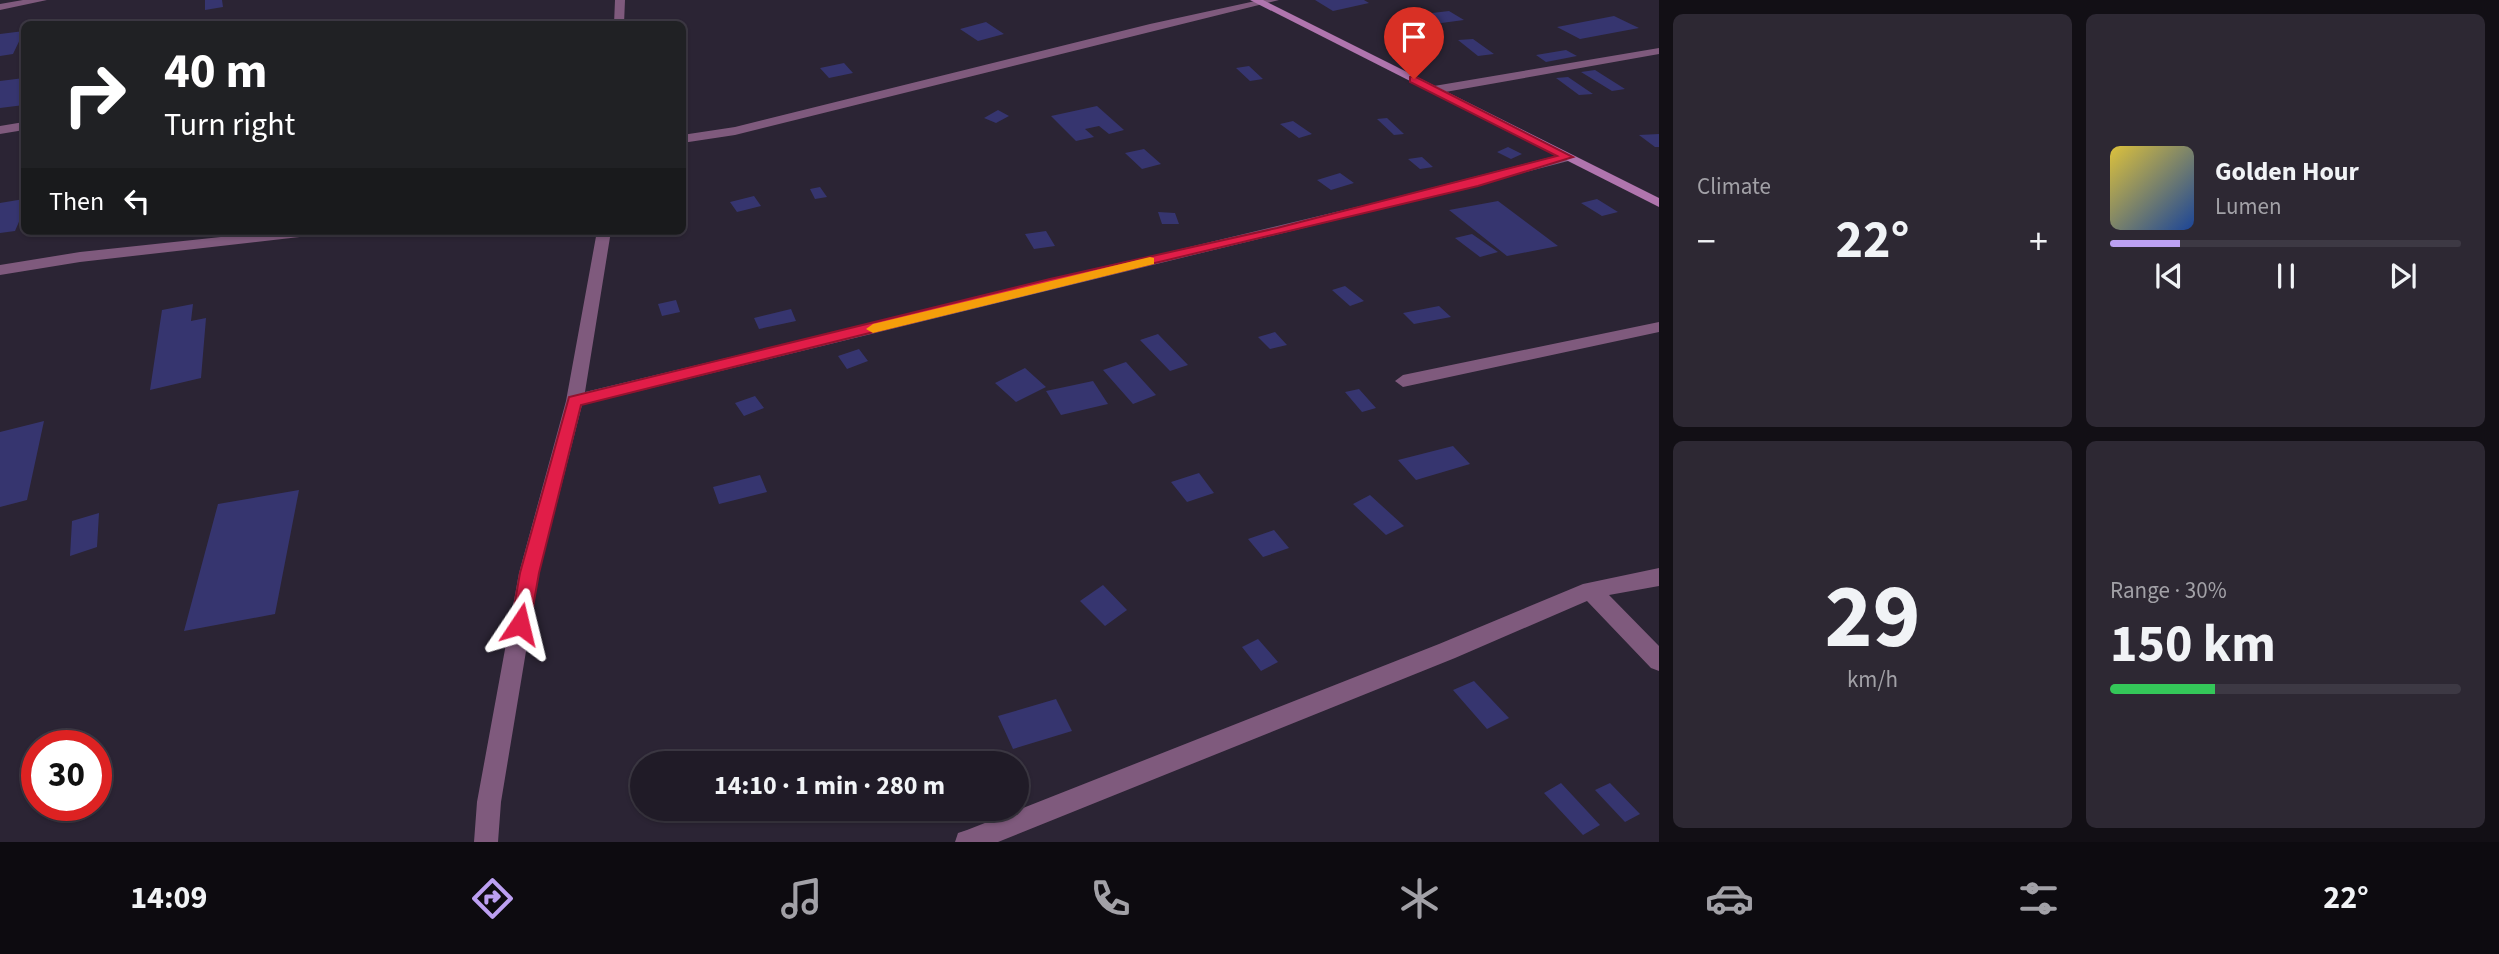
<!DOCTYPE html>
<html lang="en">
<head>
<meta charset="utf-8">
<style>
  body { margin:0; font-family:"Source Sans 3",sans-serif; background:#2d2833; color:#f1f3f6; height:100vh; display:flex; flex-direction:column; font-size:26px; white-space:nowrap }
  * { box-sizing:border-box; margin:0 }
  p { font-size:23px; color:#a2a1a7 }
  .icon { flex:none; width:38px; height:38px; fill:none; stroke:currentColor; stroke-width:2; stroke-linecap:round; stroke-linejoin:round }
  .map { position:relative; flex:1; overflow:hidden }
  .details { display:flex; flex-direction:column; gap:14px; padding:14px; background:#120f15; width:840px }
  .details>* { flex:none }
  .guide { position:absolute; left:21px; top:21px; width:665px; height:214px; border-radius:10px; box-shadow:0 2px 5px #0004,0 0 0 2px #3d3944; background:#202124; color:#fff; overflow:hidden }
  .speed { position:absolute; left:21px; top:730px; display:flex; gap:14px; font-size:35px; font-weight:700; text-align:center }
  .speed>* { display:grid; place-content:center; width:91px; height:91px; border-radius:50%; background:#201b27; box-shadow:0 2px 5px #0004,0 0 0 2px #3d3944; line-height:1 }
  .speed .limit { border:10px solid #d22; background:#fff; color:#111 }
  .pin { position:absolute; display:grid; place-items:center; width:60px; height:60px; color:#fff; margin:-72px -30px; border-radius:50% 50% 50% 0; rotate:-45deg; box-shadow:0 0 7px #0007 }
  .pin .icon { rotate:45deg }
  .me { position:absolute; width:77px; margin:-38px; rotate:10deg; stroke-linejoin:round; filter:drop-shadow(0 0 5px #0008) }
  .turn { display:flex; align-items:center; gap:24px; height:147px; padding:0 28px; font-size:32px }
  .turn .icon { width:91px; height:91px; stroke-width:2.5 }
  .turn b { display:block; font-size:49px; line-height:60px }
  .then { display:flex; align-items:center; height:66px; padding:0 28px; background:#0003; gap:14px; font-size:26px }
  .big { font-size:52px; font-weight:700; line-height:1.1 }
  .details .card { flex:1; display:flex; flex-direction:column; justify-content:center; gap:10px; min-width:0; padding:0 24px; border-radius:10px; background:#2d2833 }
  .details .dial { align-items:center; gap:0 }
  .dial b { font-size:91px; line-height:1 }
  .song { display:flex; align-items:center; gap:21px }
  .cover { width:84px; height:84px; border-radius:10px; background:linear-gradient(135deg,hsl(50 70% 55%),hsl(220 70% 35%)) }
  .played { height:7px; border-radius:4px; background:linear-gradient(90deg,#bca0f2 20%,#3d3944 20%) }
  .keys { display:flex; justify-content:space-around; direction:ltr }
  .heat { display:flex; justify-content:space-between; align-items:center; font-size:38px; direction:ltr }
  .charge { height:10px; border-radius:5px; background:linear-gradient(90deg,#34c759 30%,#3d3944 0) }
  .details .tiles { flex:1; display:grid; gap:14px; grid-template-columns:repeat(2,1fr) }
  .trip { position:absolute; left:630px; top:751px; width:399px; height:70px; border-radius:35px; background:#201b27; box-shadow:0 2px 5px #0004,0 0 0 2px #3d3944; font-weight:700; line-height:70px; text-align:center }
  .menu { display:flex; height:112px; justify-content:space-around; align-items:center; background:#0d0b10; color:#a2a1a7 }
  .menu .icon { width:49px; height:49px }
  .menu .selected { color:#bca0f2 }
  .menu b { font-size:32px; color:#f1f3f6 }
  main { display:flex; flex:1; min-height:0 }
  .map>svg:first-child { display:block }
  .building { fill:#36356f }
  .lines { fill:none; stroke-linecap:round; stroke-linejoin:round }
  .street { fill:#7f5a7d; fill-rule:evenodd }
  .secondary { fill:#b075ae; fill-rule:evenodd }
  .route { fill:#e11d48; stroke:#92132f; stroke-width:2 }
  .slow { fill:#f59e0b }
</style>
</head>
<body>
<main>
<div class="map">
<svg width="1659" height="842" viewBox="0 0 1659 842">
  <rect width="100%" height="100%" fill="#2b2434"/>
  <!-- building -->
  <path class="building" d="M 205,0 L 222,0 L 223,7 L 205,10 Z
    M 1315,0 L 1364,0 L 1369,3 L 1333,11 Z
    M 1449,11 L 1464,20 L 1411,27 L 1398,17 Z
    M 1614,16 L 1639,28 L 1580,39 L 1557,27 Z
    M 986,22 L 1004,34 L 978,41 L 960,29 Z
    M 24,31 L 13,54 L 0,56 L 0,34 Z
    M 1473,39 L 1494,54 L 1478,56 L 1458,40 Z
    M 1566,50 L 1577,56 L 1546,62 L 1536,55 Z
    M 844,63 L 853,73 L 829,78 L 820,68 Z
    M 1249,66 L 1263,79 L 1250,81 L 1236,68 Z
    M 1595,70 L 1625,89 L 1612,91 L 1581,72 Z
    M 1568,77 L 1593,94 L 1579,95 L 1556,78 Z
    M 24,78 L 24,105 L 0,108 L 0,81 Z
    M 1097,106 L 1124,130 L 1109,134 L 1099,126 L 1085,129 L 1094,137 L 1076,141 L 1051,116 Z
    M 998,110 L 1009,116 L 996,123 L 984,118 Z
    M 1387,118 L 1404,134 L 1394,135 L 1377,119 Z
    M 1293,121 L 1312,134 L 1299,138 L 1280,124 Z
    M 1659,134 L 1659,147 L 1655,147 L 1639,135 Z
    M 1508,147 L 1522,154 L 1511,159 L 1497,152 Z
    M 1144,149 L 1161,164 L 1142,169 L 1125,153 Z
    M 1422,157 L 1433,167 L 1420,169 L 1408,159 Z
    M 1340,173 L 1354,183 L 1331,190 L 1317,180 Z
    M 820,187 L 827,197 L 815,199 L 810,189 Z
    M 754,196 L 761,206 L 737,212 L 730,202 Z
    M 24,199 L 24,210 L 15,231 L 0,233 L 0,203 Z
    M 1597,199 L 1618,212 L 1602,216 L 1581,203 Z
    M 1498,201 L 1558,246 L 1507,256 L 1449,210 Z
    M 1158,212 L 1175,213 L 1179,224 L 1162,224 Z
    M 1046,231 L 1055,246 L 1034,249 L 1025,234 Z
    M 1472,234 L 1498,252 L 1480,257 L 1455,238 Z
    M 1345,286 L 1364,301 L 1350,306 L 1332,290 Z
    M 676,300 L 680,312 L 662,316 L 658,304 Z
    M 193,304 L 191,321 L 206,318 L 201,378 L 150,390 L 162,310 Z
    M 1439,306 L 1451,317 L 1414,324 L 1403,313 Z
    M 791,309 L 796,321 L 759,329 L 754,318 Z
    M 1275,332 L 1287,345 L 1270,349 L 1258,337 Z
    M 1158,334 L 1188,365 L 1170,371 L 1140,340 Z
    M 859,349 L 868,361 L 847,369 L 838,356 Z
    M 1126,362 L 1156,395 L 1133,404 L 1103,370 Z
    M 1025,368 L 1046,387 L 1016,402 L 995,383 Z
    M 1093,381 L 1108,404 L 1061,415 L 1046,391 Z
    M 1359,389 L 1376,408 L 1362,412 L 1345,392 Z
    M 755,396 L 764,408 L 744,416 L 735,403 Z
    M 44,421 L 27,500 L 0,507 L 0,432 Z
    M 1453,446 L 1470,464 L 1416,480 L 1398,460 Z
    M 1199,473 L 1214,493 L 1187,502 L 1171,482 Z
    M 760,475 L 767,492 L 719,504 L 713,487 Z
    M 299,490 L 275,614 L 184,631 L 218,504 Z
    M 1370,495 L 1404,526 L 1386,535 L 1353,504 Z
    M 99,513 L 97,547 L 70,556 L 72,521 Z
    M 1274,530 L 1289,548 L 1263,557 L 1248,539 Z
    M 1103,585 L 1127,610 L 1105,626 L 1080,601 Z
    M 1258,639 L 1278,662 L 1261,671 L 1242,647 Z
    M 1474,681 L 1509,718 L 1487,729 L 1453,690 Z
    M 1056,699 L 1072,731 L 1013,749 L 998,716 Z
    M 1561,783 L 1600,825 L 1583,835 L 1544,793 Z
    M 1610,783 L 1640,814 L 1625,822 L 1595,790 Z"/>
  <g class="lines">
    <!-- street -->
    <path class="street" d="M 23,0 L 47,0 L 0,10 L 0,4 Z
      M 615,0 L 625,0 L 624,24 L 614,24 Z
      M 1260,0 L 1279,0 L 735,135 L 682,143 L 682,135 L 735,127 L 1150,24 Z
      M 1659,48 L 1659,54 L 1434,94 L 1428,90 L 1434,86 Z
      M 24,122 L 24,130 L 0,134 L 0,126 Z
      M 1567,153 L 1574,157 L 1572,160 L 1442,194 L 582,405 L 539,573 L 501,802 L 498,842 L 474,842 L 477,802 L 519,573 L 566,401 L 597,231 L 611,231 L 585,392 L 1373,203 Z
      M 277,231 L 324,231 L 317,235 L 80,262 L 0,275 L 0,265 L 80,252 Z
      M 1659,322 L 1659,332 L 1403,387 L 1395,381 L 1403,375 Z
      M 1659,568 L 1659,586 L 1609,595 L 1659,646 L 1659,671 L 1651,668 L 1587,601 L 1455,658 L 998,842 L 955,842 L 958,833 L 967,830 L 1439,644 L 1583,584 Z"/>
    <!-- secondary -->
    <path class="secondary" d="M 1250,0 L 1263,0 L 1659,198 L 1659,207 Z"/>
  </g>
  <!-- route -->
  <path class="route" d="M 1414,76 L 1573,157 L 1478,186 L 1050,288 L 581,405 L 539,573 L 530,624 L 527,630 L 520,633 L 514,630 L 511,624 L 520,573 L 569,397 L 1050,279 L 1277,228 L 1557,156 L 1410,82 L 1410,77 Z"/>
  <!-- slow -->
  <path class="slow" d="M 1150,257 L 1154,258 L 1154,264 L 873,333 L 866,329 L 873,324 Z"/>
</svg>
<div class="speed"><div class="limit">30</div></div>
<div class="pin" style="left:1414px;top:79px;background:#d93025"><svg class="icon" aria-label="arrive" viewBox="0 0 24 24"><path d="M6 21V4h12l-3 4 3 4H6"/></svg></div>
<svg class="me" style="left:520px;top:624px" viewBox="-20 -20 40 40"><path d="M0-17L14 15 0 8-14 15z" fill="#e11d48" stroke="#fff" stroke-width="4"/></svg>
<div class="trip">14:10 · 1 min · 280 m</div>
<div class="guide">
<div class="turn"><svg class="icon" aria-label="right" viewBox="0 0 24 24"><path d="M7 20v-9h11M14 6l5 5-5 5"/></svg><div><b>40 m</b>Turn right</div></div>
<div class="then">Then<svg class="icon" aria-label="left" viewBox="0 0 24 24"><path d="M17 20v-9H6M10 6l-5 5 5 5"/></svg></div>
</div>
</div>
<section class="details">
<div class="tiles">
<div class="card"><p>Climate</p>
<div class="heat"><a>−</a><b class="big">22°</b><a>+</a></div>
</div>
<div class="card">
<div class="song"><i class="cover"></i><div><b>Golden Hour</b><p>Lumen</p></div></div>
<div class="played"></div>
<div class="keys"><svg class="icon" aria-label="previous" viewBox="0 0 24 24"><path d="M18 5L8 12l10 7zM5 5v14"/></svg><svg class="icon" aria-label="pause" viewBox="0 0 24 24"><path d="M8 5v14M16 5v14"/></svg><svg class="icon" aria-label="next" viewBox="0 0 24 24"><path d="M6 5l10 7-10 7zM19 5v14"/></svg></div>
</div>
<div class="card dial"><b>29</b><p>km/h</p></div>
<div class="card"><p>Range · 30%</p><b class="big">150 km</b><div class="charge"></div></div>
</div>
</section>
</main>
<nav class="menu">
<b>14:09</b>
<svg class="icon selected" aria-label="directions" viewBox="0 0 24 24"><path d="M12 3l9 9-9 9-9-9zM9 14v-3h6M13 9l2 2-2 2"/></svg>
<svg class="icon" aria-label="music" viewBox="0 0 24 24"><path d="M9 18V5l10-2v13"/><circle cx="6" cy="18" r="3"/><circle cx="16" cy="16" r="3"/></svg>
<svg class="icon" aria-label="phone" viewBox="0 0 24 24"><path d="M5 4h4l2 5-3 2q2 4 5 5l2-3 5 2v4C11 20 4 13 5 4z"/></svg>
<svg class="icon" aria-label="climate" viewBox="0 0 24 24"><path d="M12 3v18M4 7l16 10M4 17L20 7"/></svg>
<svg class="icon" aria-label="car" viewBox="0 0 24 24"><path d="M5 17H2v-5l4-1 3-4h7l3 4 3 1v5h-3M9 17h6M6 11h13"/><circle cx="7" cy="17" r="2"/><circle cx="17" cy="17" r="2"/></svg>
<svg class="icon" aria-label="filters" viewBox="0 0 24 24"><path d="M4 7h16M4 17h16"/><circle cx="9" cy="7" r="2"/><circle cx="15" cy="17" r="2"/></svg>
<b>22°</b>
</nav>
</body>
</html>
